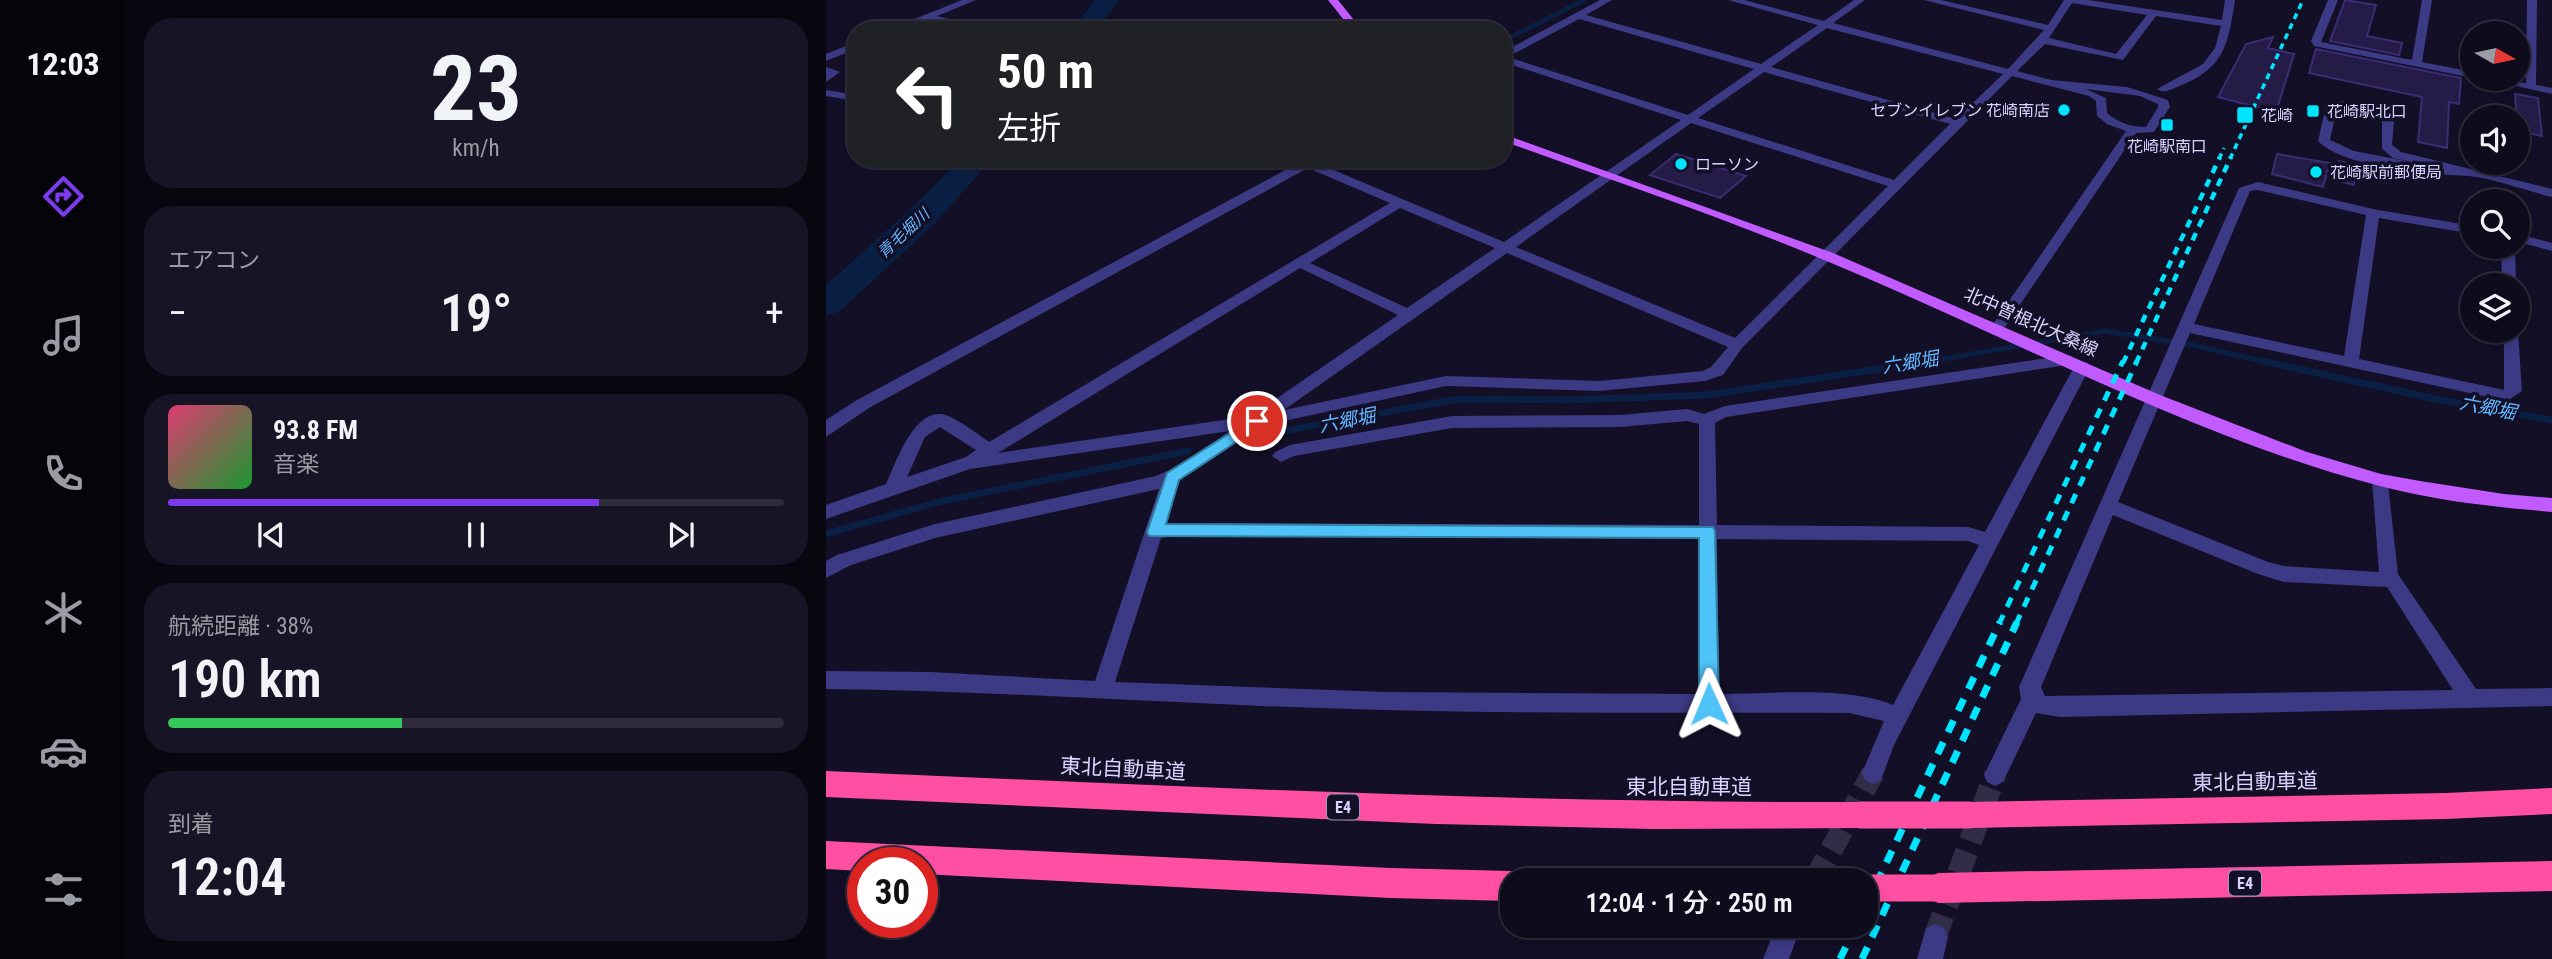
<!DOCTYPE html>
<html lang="ja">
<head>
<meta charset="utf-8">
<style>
  body { margin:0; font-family:"Roboto Condensed","Noto Sans JP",sans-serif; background:#171425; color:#f1f3f6; height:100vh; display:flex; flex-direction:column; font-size:26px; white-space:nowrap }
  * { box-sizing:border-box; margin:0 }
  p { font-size:23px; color:#9b9ba3 }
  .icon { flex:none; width:38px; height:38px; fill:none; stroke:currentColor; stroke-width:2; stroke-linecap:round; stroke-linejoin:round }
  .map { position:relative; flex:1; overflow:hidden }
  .sheet { display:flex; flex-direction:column; gap:18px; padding:18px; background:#08060f; width:700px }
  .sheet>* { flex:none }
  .guide { position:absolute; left:21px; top:21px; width:665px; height:147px; border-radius:28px; box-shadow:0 4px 10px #0003,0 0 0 2px #2e2b3b; background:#202124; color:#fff; overflow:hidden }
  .needle { width:46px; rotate:99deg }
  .fabs { position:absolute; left:1634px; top:21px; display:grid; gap:14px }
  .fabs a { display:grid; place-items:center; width:70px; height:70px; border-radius:50%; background:#0e0b1c; box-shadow:0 4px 10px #0003,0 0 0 2px #2e2b3b; font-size:35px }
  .speed { position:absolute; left:21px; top:847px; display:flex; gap:14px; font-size:35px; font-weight:700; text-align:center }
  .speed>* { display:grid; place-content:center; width:91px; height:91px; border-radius:50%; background:#0e0b1c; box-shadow:0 4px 10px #0003,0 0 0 2px #2e2b3b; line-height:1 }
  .speed .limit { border:10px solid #d22; background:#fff; color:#111 }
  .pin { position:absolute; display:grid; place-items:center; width:60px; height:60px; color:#fff; margin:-30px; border:4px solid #fff; border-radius:50%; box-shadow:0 2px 7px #0007 }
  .me { position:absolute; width:77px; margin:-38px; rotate:359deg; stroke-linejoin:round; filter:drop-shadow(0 0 5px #0008) }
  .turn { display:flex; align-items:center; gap:24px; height:147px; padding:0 35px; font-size:32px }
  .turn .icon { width:91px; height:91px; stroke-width:2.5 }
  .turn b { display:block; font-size:49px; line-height:60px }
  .big { font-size:52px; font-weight:600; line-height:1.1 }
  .sheet .card { flex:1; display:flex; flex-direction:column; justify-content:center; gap:10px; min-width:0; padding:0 24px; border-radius:28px; background:#171425 }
  .sheet .dial { align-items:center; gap:0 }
  .dial b { font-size:91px; line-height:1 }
  .song { display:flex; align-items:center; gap:21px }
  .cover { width:84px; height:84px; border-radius:10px; background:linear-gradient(135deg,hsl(340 70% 55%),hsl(130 70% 35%)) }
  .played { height:7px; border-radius:4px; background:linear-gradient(90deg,#7c3aed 70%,#2e2b3b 70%) }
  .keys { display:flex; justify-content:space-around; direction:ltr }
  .heat { display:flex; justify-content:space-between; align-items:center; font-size:38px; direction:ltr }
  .charge { height:10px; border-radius:5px; background:linear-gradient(90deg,#34c759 38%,#2e2b3b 0) }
  .trip { position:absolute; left:674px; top:868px; width:378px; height:70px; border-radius:28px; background:#0e0b1c; box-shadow:0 4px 10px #0003,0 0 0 2px #2e2b3b; font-weight:600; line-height:70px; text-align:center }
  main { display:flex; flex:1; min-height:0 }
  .dock { display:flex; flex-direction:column; width:126px; justify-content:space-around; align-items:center; background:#06040b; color:#9b9ba3 }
  .dock .icon { width:49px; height:49px }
  .dock .current { color:#7c3aed }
  .dock b { font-size:32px; color:#f1f3f6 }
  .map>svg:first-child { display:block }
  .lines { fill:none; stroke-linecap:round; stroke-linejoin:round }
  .stream-far2 { stroke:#0a1f44; stroke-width:4.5 }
  .stream-far1 { stroke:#0a1f44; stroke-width:5 }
  .stream { stroke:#0a1f44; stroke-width:7 }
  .river { fill:#0a1f44; fill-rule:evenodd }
  .building { fill:#241b47; stroke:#3b2d73; stroke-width:2 }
  .minor-tunnel { stroke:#312d47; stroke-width:23; stroke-dasharray:23 11; stroke-linecap:butt }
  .minor { fill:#3d3a85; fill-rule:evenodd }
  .major { fill:#c25bff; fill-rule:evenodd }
  .highway { fill:#ff4fa3; fill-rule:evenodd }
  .rail-far3 { stroke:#00e5ff; stroke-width:3.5; stroke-dasharray:6 5; stroke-linecap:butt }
  .rail-far2 { stroke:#00e5ff; stroke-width:4.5; stroke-dasharray:8 7; stroke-linecap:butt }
  .rail-far1 { stroke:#00e5ff; stroke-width:5; stroke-dasharray:10 9; stroke-linecap:butt }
  .rail { stroke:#00e5ff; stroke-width:7; stroke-dasharray:13 11; stroke-linecap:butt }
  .highway-bridge { stroke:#ff4fa3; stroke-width:27 }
  .route { fill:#4fc3f7; stroke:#337fa1; stroke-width:2 }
  .poi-dot { fill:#00e5ff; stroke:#130f26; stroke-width:2.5 }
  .labels { text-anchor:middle; stroke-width:7; stroke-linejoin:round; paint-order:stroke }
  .far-poi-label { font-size:16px; fill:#d9d4ff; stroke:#130f26; text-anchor:start }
  .far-water-label { font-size:16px; font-style:italic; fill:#62b6ff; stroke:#130f26 }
  .shield { fill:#130f26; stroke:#9e99be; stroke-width:2 }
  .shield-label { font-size:16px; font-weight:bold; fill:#d9d4ff }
  .street-label { font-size:18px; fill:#d9d4ff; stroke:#130f26 }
  .water-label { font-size:19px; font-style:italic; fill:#62b6ff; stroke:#130f26 }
  .near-street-label { font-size:21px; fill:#d9d4ff; stroke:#130f26 }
</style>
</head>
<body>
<main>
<nav class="dock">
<b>12:03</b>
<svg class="icon current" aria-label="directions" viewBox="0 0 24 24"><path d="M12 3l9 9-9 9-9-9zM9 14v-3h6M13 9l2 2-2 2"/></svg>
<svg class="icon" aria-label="music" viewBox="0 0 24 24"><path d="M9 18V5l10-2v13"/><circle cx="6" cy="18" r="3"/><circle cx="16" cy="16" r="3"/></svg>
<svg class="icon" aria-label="phone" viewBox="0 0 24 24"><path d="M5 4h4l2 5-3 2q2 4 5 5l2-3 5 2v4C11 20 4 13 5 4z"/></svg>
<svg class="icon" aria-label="climate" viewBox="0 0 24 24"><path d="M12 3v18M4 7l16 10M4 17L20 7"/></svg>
<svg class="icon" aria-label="car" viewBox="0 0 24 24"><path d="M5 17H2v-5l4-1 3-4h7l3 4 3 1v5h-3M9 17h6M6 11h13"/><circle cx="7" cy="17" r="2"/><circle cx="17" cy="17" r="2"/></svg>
<svg class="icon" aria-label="filters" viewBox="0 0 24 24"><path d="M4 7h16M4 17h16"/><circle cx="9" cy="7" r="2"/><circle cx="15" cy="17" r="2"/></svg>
</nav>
<section class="sheet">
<div class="card dial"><b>23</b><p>km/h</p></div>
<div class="card"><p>エアコン</p>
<div class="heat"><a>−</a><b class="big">19°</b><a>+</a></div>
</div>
<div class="card">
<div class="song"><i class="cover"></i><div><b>93.8 FM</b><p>音楽</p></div></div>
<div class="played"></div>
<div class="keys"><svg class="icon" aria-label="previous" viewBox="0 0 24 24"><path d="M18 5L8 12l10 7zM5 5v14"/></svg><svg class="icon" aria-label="pause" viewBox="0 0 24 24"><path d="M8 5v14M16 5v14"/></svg><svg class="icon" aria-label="next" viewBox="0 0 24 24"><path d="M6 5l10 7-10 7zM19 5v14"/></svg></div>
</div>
<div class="card"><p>航続距離 · 38%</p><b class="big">190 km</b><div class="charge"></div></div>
<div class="card"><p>到着</p><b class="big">12:04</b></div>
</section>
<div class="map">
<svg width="1726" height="959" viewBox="0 0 1726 959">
  <rect width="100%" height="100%" fill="#130f26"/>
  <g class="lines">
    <!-- stream-far2 -->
    <path class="stream-far2" d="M 677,41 L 758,0"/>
    <!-- stream-far1 -->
    <path class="stream-far1" d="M 1094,363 L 1279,331 L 1366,345 L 1445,363"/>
    <!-- stream -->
    <path class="stream" d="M 1437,361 L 1610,399 L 1726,420
      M 436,435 L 632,399 L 741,400 L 881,395 L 1105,361
      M 0,534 L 116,501 L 362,451"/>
    <!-- river -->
    <path class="river" d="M 269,0 L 293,0 L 271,30 L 246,30 Z
      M 134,159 L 166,159 L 109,223 L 13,312 L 0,315 L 0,285 L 85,209 Z"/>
  </g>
  <!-- building -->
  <path class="building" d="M 1519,0 L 1550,5 L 1541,36 L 1576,43 L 1573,55 L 1504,41 Z
    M 1447,37 L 1442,48 L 1468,54 L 1450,112 L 1392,97 L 1420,44 Z
    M 1490,49 L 1635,78 L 1633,104 L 1623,102 L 1621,148 L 1592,142 L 1596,97 L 1483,73 Z
    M 1689,94 L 1712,98 L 1716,136 L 1692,131 Z
    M 850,154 L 920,176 L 894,198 L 824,175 Z
    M 1451,154 L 1504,163 L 1497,187 L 1446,174 Z
    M 1513,161 L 1532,166 L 1528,185 L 1509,180 Z"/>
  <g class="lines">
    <!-- minor-tunnel -->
    <path class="minor-tunnel" d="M 989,880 L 1047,773
      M 1109,937 L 1169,775"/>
    <!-- minor -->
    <path class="minor" d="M 136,0 L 150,0 L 111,16 L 168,30 L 148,30 L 101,20 L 76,30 L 61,30 Z
      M 774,0 L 786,0 L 760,15 L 935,64 L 992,25 L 902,0 L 918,0 L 998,21 L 1028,0 L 1039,0 L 1007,23 L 1182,69 L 1218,30 L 1098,0 L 1115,0 L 1222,25 L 1238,0 L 1262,0 L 1396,20 L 1399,0 L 1409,0 C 1402,46 1398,69 1351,87 C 1343,90 1338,94 1331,89 L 1377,64 L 1389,48 L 1395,26 L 1330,16 L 1297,60 L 1219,44 L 1191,71 L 1225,80 L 1301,87 L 1342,100 L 1344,107 L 1328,132 L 1310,133 L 1175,333 L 1170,335 L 1163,330 L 1300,131 L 1281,124 L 1271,116 L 1270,101 L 1263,96 L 1186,76 L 916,348 L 897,375 L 879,381 L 773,391 L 620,386 L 435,426 L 354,480 L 340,523 L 873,525 L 873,424 L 861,421 L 794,427 L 626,428 L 468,456 L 455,462 L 446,456 L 449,452 L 464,445 L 626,416 L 794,415 L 861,409 L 878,414 L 899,406 L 1241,355 L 1246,356 L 1249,360 L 1246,364 L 1241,365 L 900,417 L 889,423 L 891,525 L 1142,527 L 1159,532 L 1248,367 L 1256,362 L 1262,363 L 1264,367 L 1068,745 L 1055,780 L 1047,784 L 1039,780 L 1036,773 L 1058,721 L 1023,713 C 868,712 714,714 559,710 C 372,706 186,691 0,689 L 0,671 L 105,672 L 269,681 L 333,489 L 109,538 L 25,565 L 0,578 L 0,561 L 11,555 L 109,524 L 330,476 L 355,465 L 404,431 L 144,469 L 0,519 L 0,505 L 60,484 C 69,464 87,411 115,414 C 127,415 153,435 163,442 L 564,203 L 482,168 L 43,408 L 0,437 L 0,420 L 31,400 L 480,159 L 496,159 L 491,163 L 678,242 L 855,120 L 677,62 L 677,52 ZM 1246,3 L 1321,15 L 1290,54 L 1223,38 ZM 753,19 L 928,69 L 862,115 L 682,57 ZM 1001,28 L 1177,74 L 1130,119 L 945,67 ZM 938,72 L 1124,124 L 1068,180 L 872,118 ZM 1260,89 L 1314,96 L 1332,104 L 1332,107 L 1320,127 C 1305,127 1293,123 1281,113 L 1280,98 ZM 865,123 L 1062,186 L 909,338 L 690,247 ZM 574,208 L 669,248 L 581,308 L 484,263 ZM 681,253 L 902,347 L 885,367 L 877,371 L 773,381 L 620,376 L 458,410 ZM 474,268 L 572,315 L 425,416 L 172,453 ZM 114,427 L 150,450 L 140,457 L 81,477 L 99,437 ZM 348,536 L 873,539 L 872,694 L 559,692 L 289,682 L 335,538 ZM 891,539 L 1142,541 L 1153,545 L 1067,705 C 1022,686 943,694 893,694 Z
      M 1502,0 L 1512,0 L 1495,42 L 1586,60 L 1596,0 L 1606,0 L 1596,62 L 1647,72 L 1647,78 L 1488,46 L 1485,41 Z
      M 1701,0 L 1711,0 L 1710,85 L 1726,88 L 1726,94 L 1659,79 L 1700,83 Z
      M 30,42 L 30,49 L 0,61 L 0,54 Z
      M 0,67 L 14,72 L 0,82 Z
      M 0,90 L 30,95 L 30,101 L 0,96 Z
      M 1513,101 C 1533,100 1554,105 1568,121 L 1566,145 L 1575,152 L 1726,189 L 1726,197 C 1700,191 1668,178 1642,176 C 1605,174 1518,168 1492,141 L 1500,106 ZM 1511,108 C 1528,106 1544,110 1556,122 L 1556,149 L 1567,158 L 1595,164 L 1528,151 L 1504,140 Z
      M 1432,182 L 1547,209 L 1647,226 L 1647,234 L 1553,218 L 1533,359 L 1678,390 L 1678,331 L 1692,331 L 1696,391 L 1681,401 L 1364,333 L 1292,502 L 1442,562 L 1458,566 L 1553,572 L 1546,480 L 1549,475 L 1561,475 L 1572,574 L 1650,689 L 1726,688 L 1726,706 L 1234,717 L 1210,713 L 1177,782 L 1169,786 L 1161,782 L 1158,775 L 1195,699 L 1193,687 L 1413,188 ZM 1432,190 L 1540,215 L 1518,356 L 1368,324 L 1424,191 ZM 1287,515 L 1432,574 L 1458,582 L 1561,587 L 1627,690 L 1219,696 L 1215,687 Z
      M 1692,234 L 1726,243 L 1726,251 L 1692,242 Z
      M 1675,247 L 1689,247 L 1690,285 L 1676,285 Z
      M 1109,924 L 1118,928 L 1122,937 L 1117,959 L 1091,959 L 1100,928 Z
      M 957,927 L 966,931 L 970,940 L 963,959 L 937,959 L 948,931 Z"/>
    <!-- major -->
    <path class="major" d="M 502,0 L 512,0 L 536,30 L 526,30 Z
      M 677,134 L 1007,253 L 1334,395 L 1481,452 L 1555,474 L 1594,481 L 1678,494 L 1726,498 L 1726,512 C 1669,507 1610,501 1554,486 C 1362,436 1181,335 998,260 C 893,216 784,180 677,141 Z"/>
    <!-- highway -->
    <path class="highway" d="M 0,771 C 345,786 690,803 1035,802 L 1045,805 L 1049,815 L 1045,825 L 1035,828 L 826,829 L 610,824 L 0,797 Z
      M 1726,788 L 1726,814 L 1620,819 L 1143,828 L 1133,825 L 1129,815 L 1133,805 L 1143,802 L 1620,793 Z
      M 0,841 L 564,868 L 686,871 L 696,876 L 698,880 L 686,880 L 686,901 L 564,898 L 96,874 L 96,863 L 37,863 L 37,871 L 0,869 Z
      M 1726,861 L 1726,891 L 1112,903 L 1102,898 L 1097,888 L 1102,878 L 1112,873 Z"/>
    <!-- rail-far3 -->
    <path class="rail-far3" d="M 1393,159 L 1398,148
      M 1404,159 L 1477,0"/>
    <!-- rail-far2 -->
    <path class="rail-far2" d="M 1297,363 L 1394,157
      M 1310,363 L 1405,157"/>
    <!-- rail-far1 -->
    <path class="rail-far1" d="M 1173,624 L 1297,361
      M 1190,624 L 1311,361"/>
    <!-- rail -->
    <path class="rail" d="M 1040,906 L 1174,622
      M 1014,959 L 1030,926
      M 1036,959 L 1191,622"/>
    <!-- highway-bridge -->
    <path class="highway-bridge" d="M 1035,815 L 1143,815
      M 1040,888 L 1112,888"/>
  </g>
  <!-- route -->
  <path class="route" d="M 431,416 L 439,421 L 437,424 L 353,480 L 340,524 L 887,527 L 889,531 L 893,704 L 890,710 L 883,713 L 876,710 L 873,704 L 873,538 L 323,536 L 321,532 L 341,473 Z"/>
  <!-- markers -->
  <g class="poi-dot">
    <circle cx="1238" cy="110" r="7"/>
    <rect x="1480" y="104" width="14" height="14" rx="3.5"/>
    <rect x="1410" y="106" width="18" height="18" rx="3.5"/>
    <rect x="1334" y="118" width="14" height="14" rx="3.5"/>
    <circle cx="855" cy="164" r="7"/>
    <circle cx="1490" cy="172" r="7"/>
  </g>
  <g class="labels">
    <!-- far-poi labels -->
    <g class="far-poi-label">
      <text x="1224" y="116" text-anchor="end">セブンイレブン 花崎南店</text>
      <text x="1501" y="117">花崎駅北口</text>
      <text x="1435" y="121">花崎</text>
      <text x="1341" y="152" text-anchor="middle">花崎駅南口</text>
      <text x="869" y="170">ローソン</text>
      <text x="1504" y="178">花崎駅前郵便局</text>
    </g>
    <!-- far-water labels -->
    <g class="far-water-label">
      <text transform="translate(77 233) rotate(-43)" y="6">青毛堀川</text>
    </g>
    <!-- shield labels -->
    <g class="shield">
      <rect x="501" y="794.5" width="32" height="25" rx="5"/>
      <rect x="1403" y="870.5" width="32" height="25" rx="5"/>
    </g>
    <g class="shield-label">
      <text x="517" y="813">E4</text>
      <text x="1419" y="889">E4</text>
    </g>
    <!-- street labels -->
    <g class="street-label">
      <text transform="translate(1205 322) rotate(24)" y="6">北中曽根北大桑線</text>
    </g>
    <!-- water labels -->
    <g class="water-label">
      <text transform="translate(1084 362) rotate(-9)" y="7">六郷堀</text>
      <text transform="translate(1662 407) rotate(11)" y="7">六郷堀</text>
      <text transform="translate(521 420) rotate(-11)" y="7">六郷堀</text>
    </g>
    <!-- near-street labels -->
    <g class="near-street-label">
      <text transform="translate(297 769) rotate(3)" y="7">東北自動車道</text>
      <text transform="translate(1429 782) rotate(-1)" y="7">東北自動車道</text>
      <text x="863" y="794">東北自動車道</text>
    </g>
  </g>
</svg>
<div class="fabs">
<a><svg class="needle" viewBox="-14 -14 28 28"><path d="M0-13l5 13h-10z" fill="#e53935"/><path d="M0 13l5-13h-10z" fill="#9b9ba3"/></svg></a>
<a><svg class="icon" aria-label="sound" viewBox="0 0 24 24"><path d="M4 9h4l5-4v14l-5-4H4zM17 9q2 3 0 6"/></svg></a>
<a><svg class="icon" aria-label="search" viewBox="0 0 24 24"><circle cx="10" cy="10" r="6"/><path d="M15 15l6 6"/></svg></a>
<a><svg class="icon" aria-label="layers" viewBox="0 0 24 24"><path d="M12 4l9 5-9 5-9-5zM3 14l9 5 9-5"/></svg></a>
</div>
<div class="speed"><div class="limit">30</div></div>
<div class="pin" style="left:431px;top:421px;background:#d93025"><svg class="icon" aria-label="arrive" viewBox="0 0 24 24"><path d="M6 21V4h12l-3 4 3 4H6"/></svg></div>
<svg class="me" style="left:883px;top:704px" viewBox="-20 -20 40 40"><path d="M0-17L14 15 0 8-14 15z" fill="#4fc3f7" stroke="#fff" stroke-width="4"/></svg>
<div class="trip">12:04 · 1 分 · 250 m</div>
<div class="guide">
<div class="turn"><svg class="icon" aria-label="left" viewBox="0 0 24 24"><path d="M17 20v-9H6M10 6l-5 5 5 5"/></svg><div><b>50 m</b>左折</div></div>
</div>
</div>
</main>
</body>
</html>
